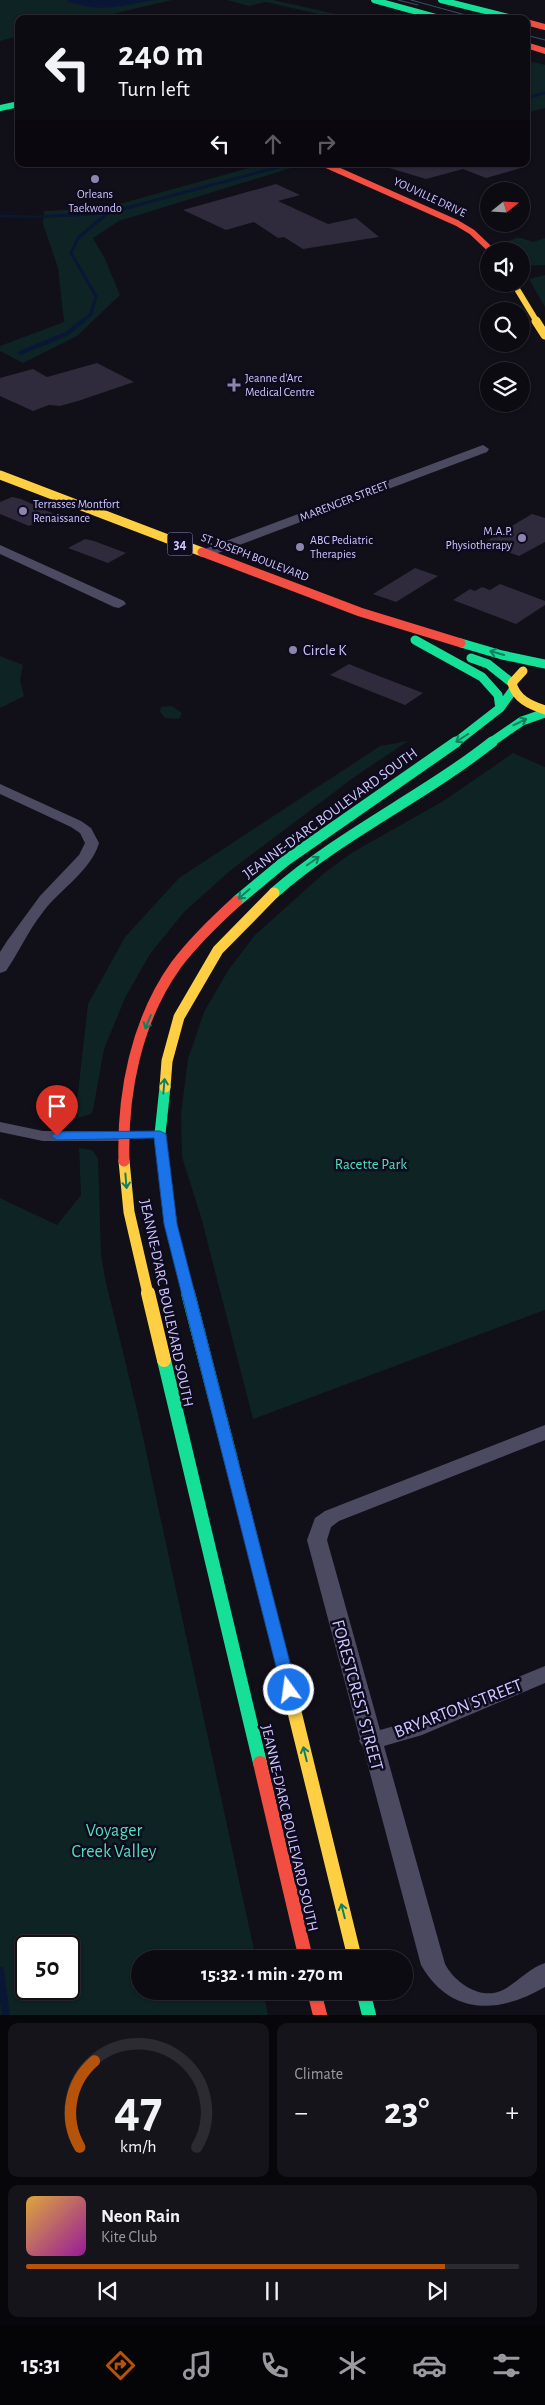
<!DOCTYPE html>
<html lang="en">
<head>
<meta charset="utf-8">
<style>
  body { margin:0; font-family:"Alegreya Sans",sans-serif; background:#16141b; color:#f1f3f6; height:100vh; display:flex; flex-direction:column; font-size:19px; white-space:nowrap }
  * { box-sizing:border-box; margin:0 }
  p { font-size:16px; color:#9a9b9f }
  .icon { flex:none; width:28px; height:28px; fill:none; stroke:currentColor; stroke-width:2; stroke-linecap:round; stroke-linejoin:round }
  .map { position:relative; height:2015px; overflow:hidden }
  .details { display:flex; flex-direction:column; gap:8px; padding:8px; background:#07060a; flex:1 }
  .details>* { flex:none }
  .top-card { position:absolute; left:15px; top:15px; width:515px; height:152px; border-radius:10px; box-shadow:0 1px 4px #0004,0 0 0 1px #2d2b32; background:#0d0b12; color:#f1f3f6; overflow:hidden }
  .needle { width:32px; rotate:72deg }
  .buttons { position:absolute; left:480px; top:182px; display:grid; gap:10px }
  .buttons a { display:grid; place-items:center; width:50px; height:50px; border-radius:50%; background:#0d0b12; box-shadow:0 1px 4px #0004,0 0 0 1px #2d2b32; font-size:25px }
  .speed { position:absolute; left:15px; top:1935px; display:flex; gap:10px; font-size:25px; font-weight:700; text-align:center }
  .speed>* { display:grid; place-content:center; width:65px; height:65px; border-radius:50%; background:#0d0b12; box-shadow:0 1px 4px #0004,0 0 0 1px #2d2b32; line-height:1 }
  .speed .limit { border:2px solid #111; border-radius:8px; background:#fff; color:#111 }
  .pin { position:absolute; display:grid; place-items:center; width:42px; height:42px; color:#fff; margin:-51px -21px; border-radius:50% 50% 50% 0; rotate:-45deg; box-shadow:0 0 5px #0007 }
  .pin .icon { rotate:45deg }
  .me { position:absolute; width:55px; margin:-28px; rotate:346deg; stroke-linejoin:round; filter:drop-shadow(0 0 4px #0008) }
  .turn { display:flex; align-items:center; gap:18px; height:105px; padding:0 20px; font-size:22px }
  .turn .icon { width:65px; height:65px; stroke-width:2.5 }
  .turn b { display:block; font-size:35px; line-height:42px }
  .lanes { display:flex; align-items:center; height:48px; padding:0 20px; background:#0003; justify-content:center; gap:25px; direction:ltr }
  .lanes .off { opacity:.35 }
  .big { font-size:38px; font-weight:700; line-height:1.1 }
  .details .widget { flex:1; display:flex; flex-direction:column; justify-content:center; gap:8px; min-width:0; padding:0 18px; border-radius:10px; background:#16141b }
  .details .dial { align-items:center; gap:0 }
  .dial svg { height:130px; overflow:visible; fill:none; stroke:#2d2b32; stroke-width:7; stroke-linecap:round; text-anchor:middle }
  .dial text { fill:#f1f3f6; stroke:none }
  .song { display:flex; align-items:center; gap:15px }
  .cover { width:60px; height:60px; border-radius:8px; background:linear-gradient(135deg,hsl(40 70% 55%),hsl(300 70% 35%)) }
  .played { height:5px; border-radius:2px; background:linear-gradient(90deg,#b45309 85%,#2d2b32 85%) }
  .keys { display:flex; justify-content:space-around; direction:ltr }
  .heat { display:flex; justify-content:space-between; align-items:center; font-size:28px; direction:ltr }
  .details .tiles { flex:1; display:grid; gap:8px; grid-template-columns:1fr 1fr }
  .widget:last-child { grid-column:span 2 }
  .trip { position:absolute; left:131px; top:1950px; width:282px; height:50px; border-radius:25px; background:#0d0b12; box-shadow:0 1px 4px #0004,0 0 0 1px #2d2b32; font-weight:700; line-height:50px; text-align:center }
  .menu { display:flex; height:80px; justify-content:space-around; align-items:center; background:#050407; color:#9a9b9f }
  .menu .icon { width:35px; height:35px }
  .menu .current { color:#b45309 }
  .menu b { font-size:22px; color:#f1f3f6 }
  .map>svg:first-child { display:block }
  .green { fill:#0e2324; fill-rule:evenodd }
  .water { fill:#091735 }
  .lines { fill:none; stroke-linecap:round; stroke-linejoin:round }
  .stream-far2 { stroke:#091735; stroke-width:3 }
  .stream-far1 { stroke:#091735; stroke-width:4.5 }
  .stream { stroke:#091735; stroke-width:8 }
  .building { fill:#2f2b3c }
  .street { fill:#4b4a61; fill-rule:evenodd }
  .fast-far3 { stroke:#16e098; stroke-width:6 }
  .fast-far2 { stroke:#16e098; stroke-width:9 }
  .fast-far1 { stroke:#16e098; stroke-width:11 }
  .fast { stroke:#16e098; stroke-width:14 }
  .slow-far3 { stroke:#ffcf43; stroke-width:6 }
  .slow-far2 { stroke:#ffcf43; stroke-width:9 }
  .slow-far1 { stroke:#ffcf43; stroke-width:11 }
  .slow { stroke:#ffcf43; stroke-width:14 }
  .jam-far3 { stroke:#f24e42; stroke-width:6 }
  .jam-far2 { stroke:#f24e42; stroke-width:9 }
  .jam-far1 { stroke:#f24e42; stroke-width:11 }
  .jam { stroke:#f24e42; stroke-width:14 }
  .tram { stroke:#3e5162; stroke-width:1 }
  .oneway { stroke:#128060 }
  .route { fill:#1a73e8; stroke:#114b97 }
  .poi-dot { fill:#8c86ae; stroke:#0e0b1c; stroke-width:2 }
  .labels { text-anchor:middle; stroke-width:5; stroke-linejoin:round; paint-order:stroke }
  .far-poi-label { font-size:12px; fill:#cec6ff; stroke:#0e0b1c; text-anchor:start }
  .far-street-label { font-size:12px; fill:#cec6ff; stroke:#0e0b1c }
  .shield { fill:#0e0b1c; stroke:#948ebb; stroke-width:1 }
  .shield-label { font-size:14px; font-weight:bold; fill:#cec6ff }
  .poi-label { font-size:15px; fill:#cec6ff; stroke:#0e0b1c; text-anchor:start }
  .street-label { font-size:15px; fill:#cec6ff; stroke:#0e0b1c }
  .park-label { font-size:15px; fill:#52dfbf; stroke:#0e0b1c }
  .near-street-label { font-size:18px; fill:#cec6ff; stroke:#0e0b1c }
  .near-park-label { font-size:18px; fill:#52dfbf; stroke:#0e0b1c }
</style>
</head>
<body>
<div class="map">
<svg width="545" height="2015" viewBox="0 0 545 2015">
  <rect width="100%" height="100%" fill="#110f18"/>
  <!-- green -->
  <path class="green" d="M 0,0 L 172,0 L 92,19 L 19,19 L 19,36 L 0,41 Z
    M 227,0 L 273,0 L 358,19 L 340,19 L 266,2 L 249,6 Z
    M 526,60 L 545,65 L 545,108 L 526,113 Z
    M 263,164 L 304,164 L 119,221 L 93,238 L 105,259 L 120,295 L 77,336 L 23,363 L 0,351 L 0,346 L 64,322 L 58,268 L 43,224 L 44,211 L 105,208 Z
    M 516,238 L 522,238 L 533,242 L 545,238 L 545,265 L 521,266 L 521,251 L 503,251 L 498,246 Z
    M 545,275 L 545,307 L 529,279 Z
    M 0,656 L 23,665 L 20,680 L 24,696 L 0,708 Z
    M 172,706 L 182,713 L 179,719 L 165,718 L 160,712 L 161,707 Z
    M 408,741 L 357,775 L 231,870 L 184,912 L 150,954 L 125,998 L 104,1049 L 93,1110 L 91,1114 L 78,1118 L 77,1101 L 88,1004 L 125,937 L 179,878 L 380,746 Z
    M 513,753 L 545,767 L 545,1310 L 253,1419 L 201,1217 L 182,1157 L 181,1113 L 188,1059 L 204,1012 L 229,969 L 255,935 L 323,874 L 353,852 L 445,800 Z
    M 79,1148 L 92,1150 L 98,1158 L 101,1253 L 105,1278 L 138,1414 L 256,1959 L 140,1959 L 140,1991 L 263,1991 L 268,2015 L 0,2015 L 0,1198 L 57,1225 L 81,1195 ZM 26,1946 L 69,1946 L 69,1989 L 26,1989 Z"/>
  <!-- water -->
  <path class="water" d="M 67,0 L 154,0 C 130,4 104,12 81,5 C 75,3 70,4 67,0 Z"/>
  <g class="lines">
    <!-- stream-far2 -->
    <path class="stream-far2" d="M 526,98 L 545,93
      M 0,216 L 38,217 L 108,213
      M 81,322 L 91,314 L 96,296 L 71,253 L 78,238 L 108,213 L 289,164"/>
    <!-- stream-far1 -->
    <path class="stream-far1" d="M 20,353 L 66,334 L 83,321"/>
    <!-- stream -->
    <path class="stream" d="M 0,1971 L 6,2015"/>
  </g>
  <!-- building -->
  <path class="building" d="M 387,164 L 521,164 L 521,168 L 486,178 L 463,169 L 426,179 L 386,167 Z
    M 276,184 L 300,195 L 278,201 L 328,224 L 356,218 L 379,237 L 303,249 L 284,237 L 278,238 L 254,222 L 226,230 L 183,210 Z
    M 97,363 L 134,382 L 78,401 L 60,406 L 49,405 L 33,411 L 0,396 L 0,378 L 33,369 L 47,377 Z
    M 12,497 L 21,499 L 54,514 L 29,526 L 0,514 L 0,502 Z
    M 532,514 L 545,518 L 545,542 L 519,556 L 483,543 Z
    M 85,539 L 94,541 L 126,553 L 108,563 L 68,548 Z
    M 415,568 L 438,576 L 396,602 L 373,594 Z
    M 500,584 L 545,601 L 545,605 L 516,624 L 453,600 L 470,589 L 475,591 L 482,587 L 490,590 Z
    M 349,664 L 366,671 L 423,693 L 405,705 L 330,675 Z"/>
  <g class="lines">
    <!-- street -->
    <path class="street" d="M 483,445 L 489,449 L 487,452 L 210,556 L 202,556 L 200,553 L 202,550 Z
      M 0,545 L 124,601 L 126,604 L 119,608 L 114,607 L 0,554 Z
      M 0,784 L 81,821 L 91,828 L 99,843 C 91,871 60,889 43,912 C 28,931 19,952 6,971 L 0,973 L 0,952 L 7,941 L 40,896 L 79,855 L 85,843 L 80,833 L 71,827 L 0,794 Z
      M 0,1122 L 43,1131 L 122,1131 L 128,1132 L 131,1136 L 128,1140 L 122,1141 L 43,1141 L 0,1132 Z
      M 545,1425 L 545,1440 L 339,1521 L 331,1527 L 327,1540 L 380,1730 L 409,1722 L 545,1666 L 545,1683 L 422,1735 L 384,1746 L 445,1964 C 455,1983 481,2001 503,1990 C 518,1982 529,1968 545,1963 L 545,1987 C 497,2015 450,2015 421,1965 L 363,1747 L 359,1741 L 360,1739 L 307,1540 L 315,1518 L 325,1511 Z"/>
    <!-- fast-far3 -->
    <path class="fast-far3" d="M 374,0 L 443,19
      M 441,0 L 517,19
      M 0,108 L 19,104"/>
    <!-- fast-far2 -->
    <path class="fast-far2" d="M 415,640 L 482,677 L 498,695 L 500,708
      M 461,643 L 502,655 L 545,664
      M 471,658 L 488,664 L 512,683
      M 455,743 L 500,708 L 513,690
      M 490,743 L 522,721 L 545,713"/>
    <!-- fast-far1 -->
    <path class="fast-far1" d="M 274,893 C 341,834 422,797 492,742
      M 237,901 L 285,861 L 456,742
      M 165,1087 L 160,1134 L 171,1224 L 189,1294"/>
    <!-- fast -->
    <path class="fast" d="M 188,1293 L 232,1464
      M 164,1360 L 260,1763
      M 363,1991 L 369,2015"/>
    <!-- slow-far3 -->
    <path class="slow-far3" d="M 514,284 L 537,322"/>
    <!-- slow-far2 -->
    <path class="slow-far2" d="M 536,321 L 545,335
      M 0,475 L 202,552
      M 523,671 L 512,683 C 516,699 530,705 545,710"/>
    <!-- slow-far1 -->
    <path class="slow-far1" d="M 165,1087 L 167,1061 L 179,1017 L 218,950 L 274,893
      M 124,1161 L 129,1212 L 148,1294"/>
    <!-- slow -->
    <path class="slow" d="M 148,1293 L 164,1360
      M 282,1661 L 355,1959"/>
    <!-- jam-far3 -->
    <path class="jam-far3" d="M 526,22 L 545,27
      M 526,45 L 545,51
      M 324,164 L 457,223 L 472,232 L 492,251"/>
    <!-- jam-far2 -->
    <path class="jam-far2" d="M 202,552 L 360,612 L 461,643"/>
    <!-- jam-far1 -->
    <path class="jam-far1" d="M 124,1161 C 122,1093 136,1021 176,965 C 194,941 215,921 237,901"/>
    <!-- jam -->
    <path class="jam" d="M 232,1464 L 282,1661
      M 260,1763 L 306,1959
      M 314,1991 L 320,2015"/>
    <!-- tram -->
    <path class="tram" d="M 398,0 L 418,5
      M 411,0 L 480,19
      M 526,35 L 545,40"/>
  </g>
  <!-- one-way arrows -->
  <defs><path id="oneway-shaft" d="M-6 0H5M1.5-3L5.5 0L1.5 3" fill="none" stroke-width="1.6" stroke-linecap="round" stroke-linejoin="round" transform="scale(1.25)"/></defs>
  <g class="oneway">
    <use href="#oneway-shaft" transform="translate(497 653) rotate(-164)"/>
    <use href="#oneway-shaft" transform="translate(520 722) rotate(-26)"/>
    <use href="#oneway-shaft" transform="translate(462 738) rotate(146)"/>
    <use href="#oneway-shaft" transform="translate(313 861) rotate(-35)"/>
    <use href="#oneway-shaft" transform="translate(244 894) rotate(139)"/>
    <use href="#oneway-shaft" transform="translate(148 1022) rotate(112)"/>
    <use href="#oneway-shaft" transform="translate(164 1086) rotate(-85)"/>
    <use href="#oneway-shaft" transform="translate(126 1181) rotate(85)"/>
    <use href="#oneway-shaft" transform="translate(305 1754) rotate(-104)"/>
    <use href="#oneway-shaft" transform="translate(343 1911) rotate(-104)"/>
  </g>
  <!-- route -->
  <path class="route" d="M 160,1131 L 166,1134 L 177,1224 L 297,1690 L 295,1694 L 289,1696 L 284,1694 L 282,1690 L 164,1224 L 154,1138 L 57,1140 L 51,1136 L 57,1132 Z"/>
  <!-- markers -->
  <g class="poi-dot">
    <circle cx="95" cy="179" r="5"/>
    <path d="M231.5 377.5h5v5h5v5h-5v5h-5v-5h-5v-5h5z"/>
    <circle cx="23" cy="511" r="5"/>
    <circle cx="522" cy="538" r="5"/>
    <circle cx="300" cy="547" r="5"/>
    <circle cx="293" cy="650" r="5"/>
  </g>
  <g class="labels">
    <!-- far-poi labels -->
    <g class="far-poi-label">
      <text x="95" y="198" text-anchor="middle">Orleans<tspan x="95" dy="14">Taekwondo</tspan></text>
      <text x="245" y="382">Jeanne d'Arc<tspan x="245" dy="14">Medical Centre</tspan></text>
      <text x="33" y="508">Terrasses Montfort<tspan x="33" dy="14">Renaissance</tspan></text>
      <text x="512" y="535" text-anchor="end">M.A.P.<tspan x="512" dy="14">Physiotherapy</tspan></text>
      <text x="310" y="544">ABC Pediatric<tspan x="310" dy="14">Therapies</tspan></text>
    </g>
    <!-- far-street labels -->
    <g class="far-street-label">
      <text transform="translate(430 197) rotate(25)" y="4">YOUVILLE DRIVE</text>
      <text transform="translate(344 501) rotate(-21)" y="4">MARENGER STREET</text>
      <text transform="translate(255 557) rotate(21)" y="4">ST. JOSEPH BOULEVARD</text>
    </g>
    <!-- shield labels -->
    <rect class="shield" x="167.5" y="532.5" width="25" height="23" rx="4"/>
    <g class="shield-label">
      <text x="180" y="549">34</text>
    </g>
    <!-- poi labels -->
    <g class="poi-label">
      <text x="303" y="655">Circle K</text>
    </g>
    <!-- street labels -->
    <g class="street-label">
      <text transform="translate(330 813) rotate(-36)" y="5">JEANNE-D'ARC BOULEVARD SOUTH</text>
      <text transform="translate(167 1303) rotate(78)" y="5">JEANNE-D'ARC BOULEVARD SOUTH</text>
      <text transform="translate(290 1828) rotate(77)" y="5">JEANNE-D'ARC BOULEVARD SOUTH</text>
    </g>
    <!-- park labels -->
    <g class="park-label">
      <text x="371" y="1169">Racette Park</text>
    </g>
    <!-- near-street labels -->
    <g class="near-street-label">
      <text transform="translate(358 1695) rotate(75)" y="6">FORESTCREST STREET</text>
      <text transform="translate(458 1708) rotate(-21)" y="6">BRYARTON STREET</text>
    </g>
    <!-- near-park labels -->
    <g class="near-park-label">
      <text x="114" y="1836">Voyager<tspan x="114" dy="21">Creek Valley</tspan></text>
    </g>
  </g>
</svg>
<div class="buttons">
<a><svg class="needle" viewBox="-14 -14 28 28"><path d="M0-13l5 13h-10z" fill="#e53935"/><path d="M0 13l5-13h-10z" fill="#9a9b9f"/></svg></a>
<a><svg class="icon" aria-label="sound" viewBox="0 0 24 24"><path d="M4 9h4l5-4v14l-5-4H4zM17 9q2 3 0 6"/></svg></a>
<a><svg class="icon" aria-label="search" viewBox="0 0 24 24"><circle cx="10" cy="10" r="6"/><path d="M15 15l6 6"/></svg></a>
<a><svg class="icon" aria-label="layers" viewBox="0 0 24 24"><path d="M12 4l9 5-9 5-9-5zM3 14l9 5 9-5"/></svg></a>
</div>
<div class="speed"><div class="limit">50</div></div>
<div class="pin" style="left:57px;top:1136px;background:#d93025"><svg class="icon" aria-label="arrive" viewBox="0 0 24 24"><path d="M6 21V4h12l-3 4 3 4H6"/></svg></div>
<svg class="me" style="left:289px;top:1690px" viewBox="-20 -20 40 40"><circle r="17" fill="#1a73e8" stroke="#fff" stroke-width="3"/><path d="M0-11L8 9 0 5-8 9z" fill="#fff"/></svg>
<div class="trip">15:32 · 1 min · 270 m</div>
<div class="top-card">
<div class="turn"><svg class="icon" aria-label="left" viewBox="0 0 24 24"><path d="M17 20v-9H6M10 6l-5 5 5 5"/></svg><div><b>240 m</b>Turn left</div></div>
<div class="lanes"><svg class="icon" aria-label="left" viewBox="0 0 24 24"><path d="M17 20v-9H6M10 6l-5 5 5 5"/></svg><svg class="icon off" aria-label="ahead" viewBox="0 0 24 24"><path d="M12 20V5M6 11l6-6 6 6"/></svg><svg class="icon off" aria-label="right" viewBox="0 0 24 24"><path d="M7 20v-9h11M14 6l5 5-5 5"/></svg></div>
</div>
</div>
<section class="details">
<div class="tiles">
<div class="widget dial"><svg viewBox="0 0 100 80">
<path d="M14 69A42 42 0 1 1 86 69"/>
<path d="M14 69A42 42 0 0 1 23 16" stroke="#b45309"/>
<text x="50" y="56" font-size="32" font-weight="700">47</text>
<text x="50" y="72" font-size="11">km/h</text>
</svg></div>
<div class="widget"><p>Climate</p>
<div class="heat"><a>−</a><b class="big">23°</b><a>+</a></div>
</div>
<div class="widget">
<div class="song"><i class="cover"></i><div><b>Neon Rain</b><p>Kite Club</p></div></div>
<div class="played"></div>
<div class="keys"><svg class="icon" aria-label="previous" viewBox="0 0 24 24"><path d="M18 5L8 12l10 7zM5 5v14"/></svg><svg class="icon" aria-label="pause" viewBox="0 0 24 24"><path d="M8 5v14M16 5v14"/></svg><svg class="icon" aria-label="next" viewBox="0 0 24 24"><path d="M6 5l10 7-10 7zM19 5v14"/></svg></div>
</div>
</div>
</section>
<nav class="menu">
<b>15:31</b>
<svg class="icon current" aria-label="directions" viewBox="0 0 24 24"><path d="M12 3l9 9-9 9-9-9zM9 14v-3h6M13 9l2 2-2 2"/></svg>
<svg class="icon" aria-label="music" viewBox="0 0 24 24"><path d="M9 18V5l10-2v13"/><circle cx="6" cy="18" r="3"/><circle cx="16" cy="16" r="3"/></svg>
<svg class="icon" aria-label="phone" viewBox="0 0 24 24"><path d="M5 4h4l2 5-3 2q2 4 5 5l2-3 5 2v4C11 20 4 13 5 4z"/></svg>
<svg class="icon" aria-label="climate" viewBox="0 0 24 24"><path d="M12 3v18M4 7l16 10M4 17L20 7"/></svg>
<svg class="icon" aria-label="car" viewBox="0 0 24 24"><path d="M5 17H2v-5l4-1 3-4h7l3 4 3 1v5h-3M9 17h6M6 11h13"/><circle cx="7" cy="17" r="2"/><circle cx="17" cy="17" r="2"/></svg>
<svg class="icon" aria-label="filters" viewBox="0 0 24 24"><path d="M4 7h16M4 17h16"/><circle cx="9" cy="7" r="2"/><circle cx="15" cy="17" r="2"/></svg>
</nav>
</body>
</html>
